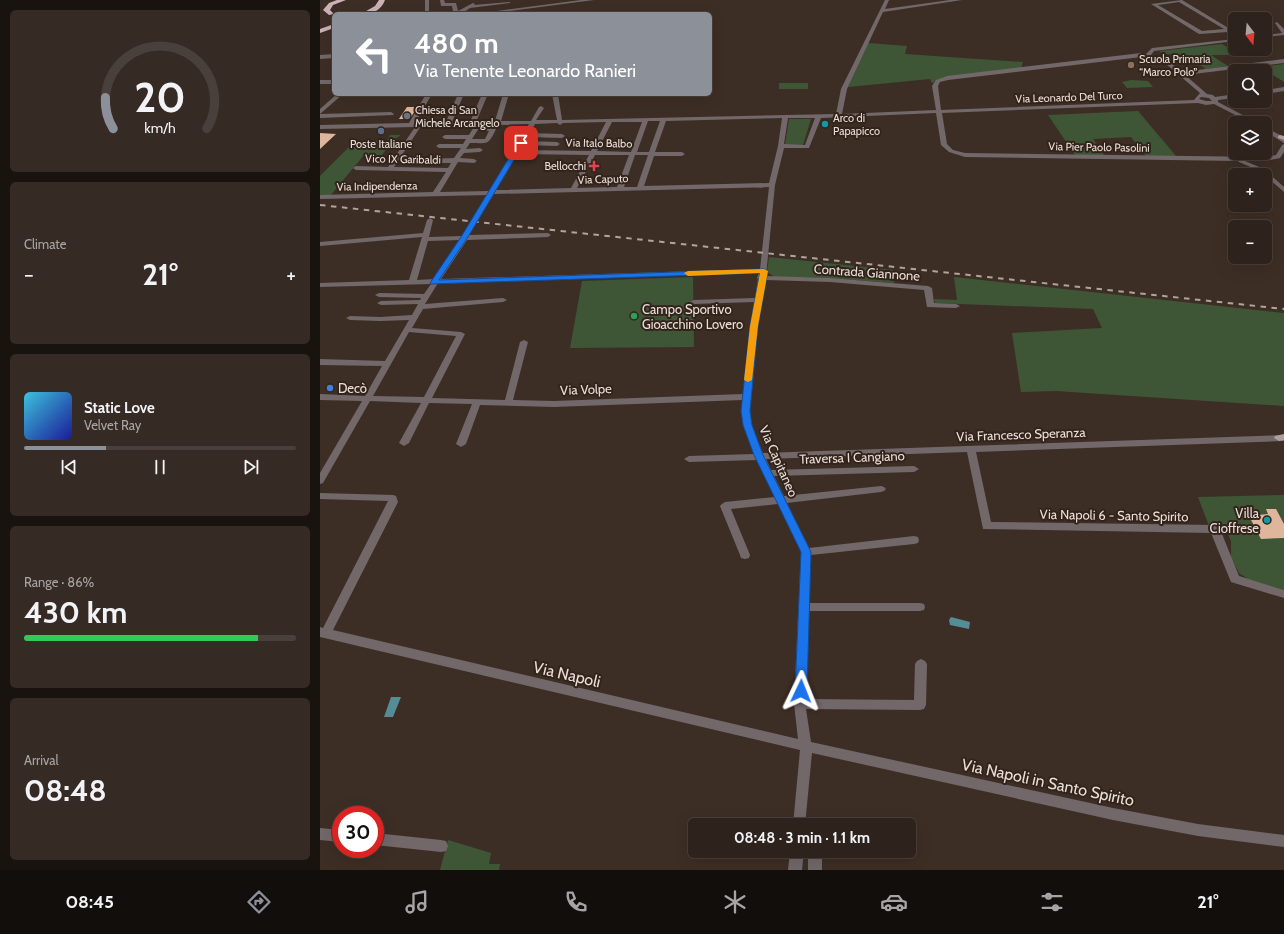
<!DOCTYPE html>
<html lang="en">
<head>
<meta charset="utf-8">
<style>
  body { margin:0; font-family:Cabin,sans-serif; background:#362a25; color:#f1f3f6; height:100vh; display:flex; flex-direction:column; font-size:15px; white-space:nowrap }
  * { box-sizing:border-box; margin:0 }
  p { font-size:13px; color:#a7a4a3 }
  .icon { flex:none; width:22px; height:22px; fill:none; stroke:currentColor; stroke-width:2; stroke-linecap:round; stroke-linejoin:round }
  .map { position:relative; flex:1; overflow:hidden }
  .drawer { display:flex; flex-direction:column; gap:10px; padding:10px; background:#19130f; width:320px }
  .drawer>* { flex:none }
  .banner { position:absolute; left:12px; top:12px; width:380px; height:84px; border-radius:6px; box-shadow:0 4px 16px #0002,0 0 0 1px #493f3b; background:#8c9099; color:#fff; overflow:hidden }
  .needle { width:26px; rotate:164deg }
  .buttons { position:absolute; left:908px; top:12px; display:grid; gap:8px }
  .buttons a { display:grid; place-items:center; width:44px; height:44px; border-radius:6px; background:#2e221c; box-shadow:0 4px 16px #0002,0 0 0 1px #493f3b; font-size:20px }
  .speed { position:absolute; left:12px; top:806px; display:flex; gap:8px; font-size:20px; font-weight:700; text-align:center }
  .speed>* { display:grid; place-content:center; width:52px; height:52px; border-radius:50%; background:#2e221c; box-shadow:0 4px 16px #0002,0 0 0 1px #493f3b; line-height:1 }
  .speed .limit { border:6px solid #d22; background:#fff; color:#111 }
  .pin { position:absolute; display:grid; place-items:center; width:34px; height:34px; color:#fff; margin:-17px; border-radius:8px; box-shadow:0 2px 6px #0006 }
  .me { position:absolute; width:44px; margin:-22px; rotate:2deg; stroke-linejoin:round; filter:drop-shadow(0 0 3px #0008) }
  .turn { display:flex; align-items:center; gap:14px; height:84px; padding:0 16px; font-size:18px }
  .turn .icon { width:52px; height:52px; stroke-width:2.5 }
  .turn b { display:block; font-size:28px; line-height:34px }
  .big { font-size:30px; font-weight:800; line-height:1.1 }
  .drawer .widget { flex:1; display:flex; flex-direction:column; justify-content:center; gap:6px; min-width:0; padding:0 14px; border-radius:6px; background:#362a25 }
  .drawer .dial { align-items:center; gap:0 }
  .dial svg { height:104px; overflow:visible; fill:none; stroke:#493f3b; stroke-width:7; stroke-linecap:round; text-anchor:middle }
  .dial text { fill:#f1f3f6; stroke:none }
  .song { display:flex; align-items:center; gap:12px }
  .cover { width:48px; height:48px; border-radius:6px; background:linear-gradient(135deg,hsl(190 70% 55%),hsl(240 70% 35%)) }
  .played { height:4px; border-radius:2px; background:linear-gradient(90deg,#8c9099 30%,#493f3b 30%) }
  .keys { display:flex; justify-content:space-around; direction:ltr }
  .heat { display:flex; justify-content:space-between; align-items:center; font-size:22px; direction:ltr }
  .charge { height:6px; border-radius:3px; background:linear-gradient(90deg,#34c759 86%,#493f3b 0) }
  .trip { position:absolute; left:368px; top:818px; width:228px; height:40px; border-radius:6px; background:#2e221c; box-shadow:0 4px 16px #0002,0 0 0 1px #493f3b; font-weight:800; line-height:40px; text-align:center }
  .tab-bar { display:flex; height:64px; justify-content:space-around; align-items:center; background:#120e0b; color:#a7a4a3 }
  .tab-bar .icon { width:28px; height:28px }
  .tab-bar .on { color:#8c9099 }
  .tab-bar b { font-size:18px; color:#f1f3f6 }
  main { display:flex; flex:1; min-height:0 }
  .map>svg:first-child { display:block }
  .green { fill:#3f5636 }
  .water { fill:#558c97 }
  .building { fill:#dfb59b }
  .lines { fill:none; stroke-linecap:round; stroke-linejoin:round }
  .minor { fill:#72686a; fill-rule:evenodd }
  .major { fill:#b19da1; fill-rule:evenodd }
  .highway { fill:#cab2b6; fill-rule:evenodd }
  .rail { stroke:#b0a49d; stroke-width:2; stroke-dasharray:5.5 5.5; stroke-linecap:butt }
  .route { fill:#1a73e8; stroke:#114b97 }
  .slow { fill:#f59e0b }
  .education-dot { fill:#8d6e63; stroke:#33241b; stroke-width:1.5 }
  .worship-dot { fill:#6b7280; stroke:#33241b; stroke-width:1.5 }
  .culture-dot { fill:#0f9aa8; stroke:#33241b; stroke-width:1.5 }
  .service-dot { fill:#5c6f8a; stroke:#33241b; stroke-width:1.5 }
  .health-dot { fill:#e0444e; stroke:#33241b; stroke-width:1.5 }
  .leisure-dot { fill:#2e9e5b; stroke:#33241b; stroke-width:1.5 }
  .shop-dot { fill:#3f7fe0; stroke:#33241b; stroke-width:1.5 }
  .labels { text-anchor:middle; stroke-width:4; stroke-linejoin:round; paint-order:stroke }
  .far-poi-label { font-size:11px; fill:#e8ded8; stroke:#33241b; text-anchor:start }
  .far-street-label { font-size:11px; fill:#e8ded8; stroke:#33241b }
  .street-label { font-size:13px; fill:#e8ded8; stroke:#33241b }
  .poi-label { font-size:13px; fill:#e8ded8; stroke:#33241b; text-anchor:start }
  .near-street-label { font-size:16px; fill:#e8ded8; stroke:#33241b }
</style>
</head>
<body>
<main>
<section class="drawer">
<div class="widget dial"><svg viewBox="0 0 100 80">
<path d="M14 69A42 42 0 1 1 86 69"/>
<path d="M14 69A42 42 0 0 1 8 45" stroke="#8c9099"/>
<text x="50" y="56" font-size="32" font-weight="700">20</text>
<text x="50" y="72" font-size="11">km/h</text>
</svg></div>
<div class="widget"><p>Climate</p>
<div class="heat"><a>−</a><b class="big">21°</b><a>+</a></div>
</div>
<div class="widget">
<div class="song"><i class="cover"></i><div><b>Static Love</b><p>Velvet Ray</p></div></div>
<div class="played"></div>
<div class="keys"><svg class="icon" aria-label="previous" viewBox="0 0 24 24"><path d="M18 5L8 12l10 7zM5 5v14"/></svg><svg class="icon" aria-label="pause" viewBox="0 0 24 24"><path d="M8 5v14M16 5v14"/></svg><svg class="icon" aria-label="next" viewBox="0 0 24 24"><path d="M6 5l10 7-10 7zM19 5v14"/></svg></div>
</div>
<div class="widget"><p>Range · 86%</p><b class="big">430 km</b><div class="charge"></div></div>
<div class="widget"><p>Arrival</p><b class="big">08:48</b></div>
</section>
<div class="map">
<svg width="964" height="870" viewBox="0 0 964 870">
  <rect width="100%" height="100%" fill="#3d2e25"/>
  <!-- green -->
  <path class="green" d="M 548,43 L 587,46 L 585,54 L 703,62 L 701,68 L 625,77 L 612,83 L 610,79 L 528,87 Z
    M 902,44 L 919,55 L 891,55 L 908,66 L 886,69 L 865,55 L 843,54 L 839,51 Z
    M 964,64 L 964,82 L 940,67 Z
    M 811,80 L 828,81 L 833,87 L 807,88 L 802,82 Z
    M 459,83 L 488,83 L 488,89 L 459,89 Z
    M 818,111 L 856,156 L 826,156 L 811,137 L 773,139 L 784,155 L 755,155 L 728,115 Z
    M 469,119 L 491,119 L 483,145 L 465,145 Z
    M 70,135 L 81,135 L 72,141 L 62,155 L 44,155 L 10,196 L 0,196 L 0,176 L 35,141 L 67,141 Z
    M 449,257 L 573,270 L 574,283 L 507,278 L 455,277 L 447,272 Z
    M 373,277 L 374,347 L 250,348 L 262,281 Z
    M 634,277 L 964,313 L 964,406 L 736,391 L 701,392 L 692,333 L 782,328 L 773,309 L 615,303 L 614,299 L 637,300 Z
    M 964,495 L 964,590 L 928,579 L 919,573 L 911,558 L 911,541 L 905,527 L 889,526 L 878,497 Z
    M 128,840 L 171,853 L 169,864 L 180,864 L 179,870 L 120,870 Z"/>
  <!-- water -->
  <path class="water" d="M 631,617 L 650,622 L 649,629 L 630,625 L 629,620 Z
    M 71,697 L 81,697 L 73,717 L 64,717 Z"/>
  <!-- building -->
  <path class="building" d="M 87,107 L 97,107 L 90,119 L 79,119 Z
    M 0,133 L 16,134 L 0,149 Z
    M 946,509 L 956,509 L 964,524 L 964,538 L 941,539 L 929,516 L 948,514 Z"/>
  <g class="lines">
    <!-- minor -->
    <path class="minor" d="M 105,0 L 109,0 L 109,14 L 105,14 Z
      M 120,0 L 124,0 L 125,3 L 136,3 L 138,11 L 153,3 L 155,4 L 154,5 L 189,2 L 191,3 L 150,8 L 141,14 L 117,14 L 133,11 L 132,6 L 121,6 Z
      M 261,0 L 274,0 L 168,14 L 154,14 Z
      M 565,0 L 569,0 L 565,9 L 630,0 L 642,0 L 563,12 L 527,89 L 522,114 L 616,110 L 612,86 L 616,80 L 627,76 L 821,53 L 826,54 L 832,48 L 915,39 L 915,41 L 834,51 L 831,55 C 844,56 852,64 862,72 L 964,59 L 964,63 L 865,75 L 887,94 L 893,95 L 895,97 L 915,94 L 915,98 L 898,100 L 898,102 L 938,123 L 931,123 L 894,104 L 886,105 L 878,103 L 622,113 L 627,144 L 633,150 L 645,153 L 944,157 L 956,155 L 962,145 L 964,144 L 964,152 L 960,158 L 944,161 L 925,161 L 944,169 L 964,187 L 964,192 L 940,171 L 919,162 L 918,161 L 645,157 L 629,152 L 621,145 L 616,113 L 501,118 L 489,148 L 464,148 L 455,185 L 446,276 L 510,278 L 608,286 L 612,288 L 614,303 L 636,304 L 640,306 L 636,308 L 607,307 L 604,290 L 510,282 L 446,280 L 438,326 L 430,411 L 431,425 L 443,453 L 964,435 L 964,441 L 656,452 L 671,522 L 895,525 L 899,526 L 900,529 L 919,576 L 964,590 L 964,598 L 911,582 L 891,533 L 663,529 L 647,452 L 446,459 L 451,470 L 594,466 L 599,469 L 594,472 L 454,476 L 464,496 L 561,486 L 564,487 L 566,489 L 564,491 L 561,492 L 467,503 L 489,548 L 594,536 L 598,537 L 599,540 L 598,543 L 594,544 L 491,555 L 489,603 L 600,603 L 604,604 L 605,607 L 604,610 L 600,611 L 489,611 L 486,699 L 594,700 L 595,664 L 597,661 L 601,659 L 605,661 L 607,664 L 606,705 L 604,709 L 600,710 L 486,709 L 491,742 L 793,808 L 878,824 L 964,835 L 964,847 L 878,836 L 793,820 L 492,753 L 485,825 L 473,825 L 480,750 L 0,637 L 0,627 L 3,628 L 68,501 L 0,499 L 0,493 L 73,495 L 76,496 L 78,502 L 13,630 L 478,739 L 474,704 L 481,552 L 458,504 L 411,509 L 430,555 L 429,558 L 425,559 L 421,558 L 420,555 L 400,506 L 402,504 L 405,502 L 455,497 L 437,460 L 369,462 L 364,459 L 369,456 L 434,454 L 423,425 L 423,400 L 234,407 L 160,405 L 146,444 L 141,447 L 136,444 L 152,404 L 109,403 L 89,443 L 84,446 L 79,443 L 101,403 L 50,401 L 3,483 L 0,484 L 0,473 L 42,401 L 0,400 L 0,394 L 45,396 L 62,366 L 0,365 L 0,359 L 65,361 L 89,320 L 60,321 L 30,320 L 26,318 L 30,316 L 60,317 L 92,315 L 98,304 L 61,305 L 57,303 L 61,301 L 100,300 L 101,298 L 59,297 L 55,295 L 59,293 L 104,294 L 111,284 L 0,287 L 0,283 L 89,280 L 102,237 L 0,246 L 0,242 L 103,233 L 107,220 L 110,218 L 113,220 L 109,237 L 142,236 L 167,195 L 0,199 L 0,195 L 113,192 L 126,172 L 36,170 L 33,168 L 36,166 L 68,167 L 95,127 L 0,129 L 0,125 L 89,123 L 106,94 L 112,94 L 95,123 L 126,122 L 138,94 L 144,94 L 132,122 L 150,122 L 162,94 L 168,94 L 156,122 L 175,121 L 183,94 L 189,94 L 181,121 L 211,121 L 219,107 L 221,106 L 224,108 L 216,120 L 237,120 L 232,94 L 238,94 L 242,120 L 516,114 L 521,89 ZM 821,57 L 836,58 L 845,63 L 880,93 L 874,100 L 621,110 L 618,86 L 620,82 L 628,80 ZM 881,97 L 889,98 L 892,101 L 886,101 L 879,99 ZM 462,118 L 458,146 L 449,183 L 324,186 L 334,156 L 362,156 L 365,154 L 362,152 L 335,152 L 346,121 ZM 468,118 L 495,118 L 485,145 L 464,144 ZM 328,121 L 340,121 L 329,152 L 317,152 ZM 286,122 L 271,151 L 200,150 L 203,145 L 237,146 L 240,144 L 237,142 L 205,141 L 208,137 L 242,138 L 245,136 L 242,134 L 210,133 L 215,124 L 237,123 L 240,125 L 243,123 ZM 292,122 L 322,122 L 311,152 L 277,151 ZM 209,124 L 169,191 L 120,192 L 138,162 L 154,163 L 157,161 L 154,159 L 140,158 L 144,153 L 160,152 L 163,150 L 160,148 L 146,149 L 150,143 C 168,143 168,146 176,129 L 175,128 L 163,127 L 161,129 L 162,130 L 169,131 L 165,139 L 152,139 L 161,125 ZM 149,125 L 152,127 L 155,125 L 149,135 L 125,135 L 122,137 L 125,139 L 146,139 L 143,144 L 119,144 L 116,146 L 119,148 L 141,148 L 134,158 L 110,159 L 107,161 L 110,163 L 131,163 L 128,168 L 74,167 L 101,126 ZM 198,154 L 269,155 L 251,188 L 176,190 ZM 275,155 L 309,155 L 297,187 L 257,188 ZM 315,155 L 328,155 L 317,187 L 304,187 ZM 449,187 L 440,269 L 121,279 L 147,240 L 228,237 L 231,235 L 228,233 L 149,235 L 174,194 ZM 140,240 L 114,279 L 97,280 L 108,241 ZM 439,273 L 437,278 L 438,279 L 435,298 L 374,300 L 370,302 L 374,304 L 434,302 L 430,326 L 423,394 L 234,401 L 193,400 L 208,342 L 204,340 L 200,342 L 185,400 L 112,398 L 145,334 L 141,332 L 92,328 L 103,309 L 183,302 L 187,300 L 183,298 L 105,304 L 118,283 ZM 89,332 L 136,336 L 104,397 L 53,396 Z
      M 862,0 L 915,32 L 915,35 L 908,32 L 879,34 L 831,4 ZM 859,2 L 904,29 L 882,31 L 838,5 Z
      M 957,22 L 964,29 L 964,35 L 945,37 L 945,35 L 962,33 L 955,23 Z
      M 14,54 L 14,58 L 0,59 L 0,55 Z
      M 0,80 L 14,80 L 14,84 L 0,84 Z
      M 964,87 L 964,91 L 945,94 L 945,90 Z
      M 17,94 L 23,94 L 0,114 L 0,109 Z
      M 71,112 L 74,114 L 73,115 L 0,118 L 0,114 Z
      M 945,127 L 962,136 L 964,138 L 964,143 L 945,131 Z
      M 0,828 L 21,830 L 21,842 L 0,840 Z
      M 55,833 L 121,840 L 126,841 L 128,846 L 126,851 L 121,852 L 55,845 Z
      M 470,851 L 484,851 L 482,870 L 468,870 Z
      M 485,851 L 499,851 L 502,856 L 502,870 L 488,870 L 488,857 Z"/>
    <!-- major -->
    <path class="major" d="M 960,135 L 964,136 L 964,140 L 958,138 L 958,136 Z
      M 964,434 L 964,440 L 959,441 L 954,438 L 955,436 Z"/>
    <!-- highway -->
    <path class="highway" d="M 17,0 L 26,0 L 13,5 L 10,10 L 14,14 L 9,15 L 3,10 L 9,3 Z
      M 59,0 L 65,0 C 61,11 52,14 41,14 L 55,6 Z
      M 14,24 L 14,28 L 0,33 L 0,29 Z"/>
    <!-- rail -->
    <path class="rail" d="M 0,205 L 964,309"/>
  </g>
  <!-- route -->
  <path class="route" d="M 201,141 L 204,143 L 148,237 L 119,280 L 444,269 L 448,271 L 438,326 L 430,411 L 432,425 L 443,455 L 491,552 L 487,691 L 485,695 L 481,696 L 477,695 L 475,691 L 481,552 L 434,455 L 423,425 L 421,411 L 430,326 L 440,273 L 111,284 L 110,283 L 141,237 L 198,143 Z"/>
  <!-- slow -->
  <path class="slow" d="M 444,269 L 448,271 L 438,326 L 432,380 L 428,382 L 424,380 L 430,326 L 440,273 L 368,276 L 364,273 L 368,271 Z"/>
  <!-- markers -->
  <circle class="education-dot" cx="811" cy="65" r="4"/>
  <circle class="worship-dot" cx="87" cy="116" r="4"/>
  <g class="culture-dot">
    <circle cx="505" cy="124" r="4"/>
    <circle cx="947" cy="520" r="4"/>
  </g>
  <circle class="service-dot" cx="61" cy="131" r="4"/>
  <path class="health-dot" d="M272 160h4v4h4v4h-4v4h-4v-4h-4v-4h4z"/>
  <circle class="leisure-dot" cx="314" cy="316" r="4"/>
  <circle class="shop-dot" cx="10" cy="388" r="4"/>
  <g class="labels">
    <!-- far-poi labels -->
    <g class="far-poi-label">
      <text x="819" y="63">Scuola Primaria<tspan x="819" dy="13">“Marco Polo”</tspan></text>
      <text x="95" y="114">Chiesa di San<tspan x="95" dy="13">Michele Arcangelo</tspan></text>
      <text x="513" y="122">Arco di<tspan x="513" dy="13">Papapicco</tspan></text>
      <text x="61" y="148" text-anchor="middle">Poste Italiane</text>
      <text x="266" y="170" text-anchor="end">Bellocchi</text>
    </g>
    <!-- far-street labels -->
    <g class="far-street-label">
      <text transform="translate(749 97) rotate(-2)" y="4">Via Leonardo Del Turco</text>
      <text transform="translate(279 143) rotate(1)" y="4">Via Italo Balbo</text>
      <text transform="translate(779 147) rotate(1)" y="4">Via Pier Paolo Pasolini</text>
      <text transform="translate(83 159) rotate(1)" y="4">Vico IX Garibaldi</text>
      <text transform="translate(283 179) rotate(-2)" y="4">Via Caputo</text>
      <text transform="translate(57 186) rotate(-1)" y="4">Via Indipendenza</text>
    </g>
    <!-- street labels -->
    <g class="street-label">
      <text transform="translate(547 272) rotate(4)" y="5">Contrada Giannone</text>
      <text transform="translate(266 389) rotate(-2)" y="5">Via Volpe</text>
      <text transform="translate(701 434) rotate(-2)" y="5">Via Francesco Speranza</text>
      <text transform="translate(532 457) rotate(-2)" y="5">Traversa I Cangiano</text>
      <text transform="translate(459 461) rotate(66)" y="5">Via Capitaneo</text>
      <text transform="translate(794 515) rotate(1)" y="5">Via Napoli 6 - Santo Spirito</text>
    </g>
    <!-- poi labels -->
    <g class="poi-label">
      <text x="322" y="314">Campo Sportivo<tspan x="322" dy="15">Gioacchino Lovero</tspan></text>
      <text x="18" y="393">Decò</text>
      <text x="939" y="518" text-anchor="end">Villa<tspan x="939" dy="15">Cioffrese</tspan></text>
    </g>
    <!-- near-street labels -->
    <g class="near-street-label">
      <text transform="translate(247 674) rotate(13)" y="6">Via Napoli</text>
      <text transform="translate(728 782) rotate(12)" y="6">Via Napoli in Santo Spirito</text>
    </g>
  </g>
</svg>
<div class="buttons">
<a><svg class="needle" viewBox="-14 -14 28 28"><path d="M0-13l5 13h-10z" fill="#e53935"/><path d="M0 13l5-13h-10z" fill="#a7a4a3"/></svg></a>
<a><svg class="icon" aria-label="search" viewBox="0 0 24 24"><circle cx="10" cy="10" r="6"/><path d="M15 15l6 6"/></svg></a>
<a><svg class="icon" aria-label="layers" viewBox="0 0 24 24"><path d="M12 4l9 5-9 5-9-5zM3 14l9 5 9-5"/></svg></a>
<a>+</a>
<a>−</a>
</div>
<div class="speed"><div class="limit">30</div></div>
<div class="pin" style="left:201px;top:143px;background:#d93025"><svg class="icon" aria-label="arrive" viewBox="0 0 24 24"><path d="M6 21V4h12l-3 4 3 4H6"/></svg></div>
<svg class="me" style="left:481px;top:691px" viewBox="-20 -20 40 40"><path d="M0-17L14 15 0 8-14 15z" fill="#1a73e8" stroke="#fff" stroke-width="4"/></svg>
<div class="trip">08:48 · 3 min · 1.1 km</div>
<div class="banner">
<div class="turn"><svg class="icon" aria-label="left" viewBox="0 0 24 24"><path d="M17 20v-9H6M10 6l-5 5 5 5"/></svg><div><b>480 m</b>Via Tenente Leonardo Ranieri</div></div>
</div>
</div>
</main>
<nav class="tab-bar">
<b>08:45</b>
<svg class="icon on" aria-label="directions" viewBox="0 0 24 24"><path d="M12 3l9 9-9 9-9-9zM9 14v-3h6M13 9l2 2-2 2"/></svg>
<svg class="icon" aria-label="music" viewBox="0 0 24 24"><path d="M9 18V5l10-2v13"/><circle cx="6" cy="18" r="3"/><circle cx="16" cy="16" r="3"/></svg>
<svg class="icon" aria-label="phone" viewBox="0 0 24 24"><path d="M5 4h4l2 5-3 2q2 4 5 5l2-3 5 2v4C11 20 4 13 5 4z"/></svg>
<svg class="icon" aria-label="climate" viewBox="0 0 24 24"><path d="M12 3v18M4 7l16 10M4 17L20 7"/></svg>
<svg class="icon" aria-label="car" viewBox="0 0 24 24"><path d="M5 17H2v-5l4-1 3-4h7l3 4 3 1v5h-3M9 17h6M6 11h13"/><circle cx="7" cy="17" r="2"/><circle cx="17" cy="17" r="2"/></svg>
<svg class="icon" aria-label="filters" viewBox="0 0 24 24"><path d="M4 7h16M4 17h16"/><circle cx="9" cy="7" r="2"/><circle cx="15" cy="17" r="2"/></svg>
<b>21°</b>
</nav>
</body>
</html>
